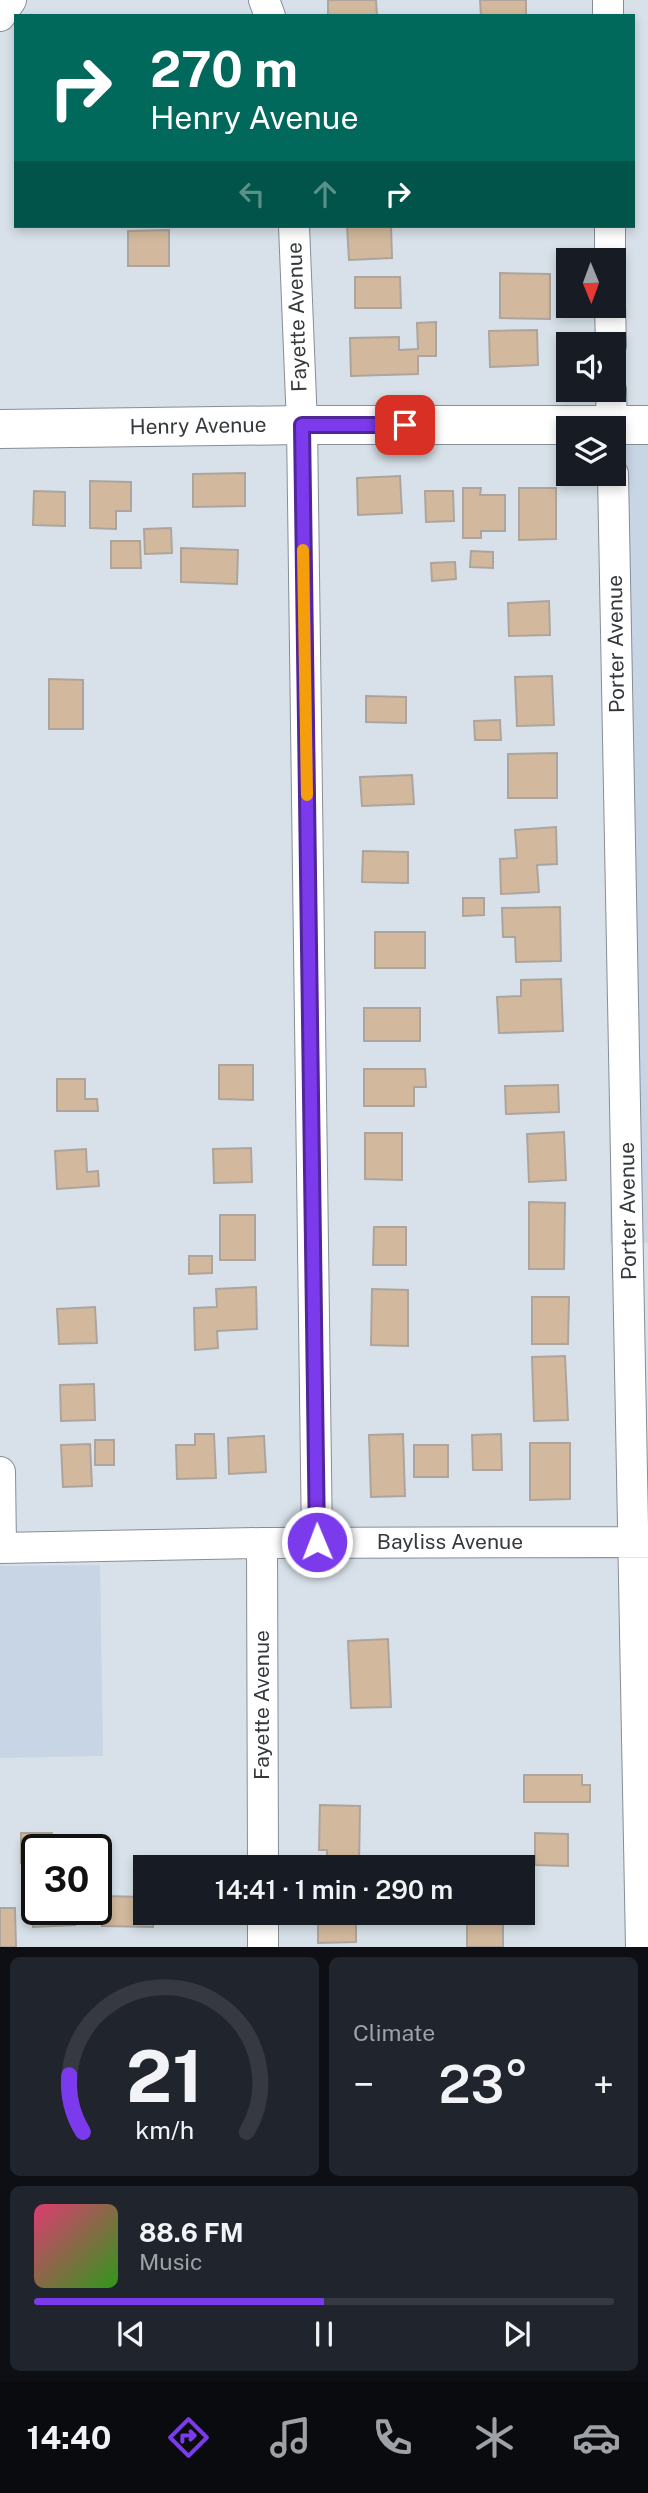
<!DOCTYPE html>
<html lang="en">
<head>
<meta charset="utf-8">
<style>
  body { margin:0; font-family:"Public Sans",sans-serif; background:#20242c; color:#f1f3f6; height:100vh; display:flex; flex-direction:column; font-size:26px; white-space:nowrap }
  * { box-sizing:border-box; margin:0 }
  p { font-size:23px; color:#9ea1a6 }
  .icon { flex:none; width:38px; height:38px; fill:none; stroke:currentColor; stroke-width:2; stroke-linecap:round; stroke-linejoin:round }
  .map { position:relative; height:1947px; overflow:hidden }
  .sheet { display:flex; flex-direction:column; gap:10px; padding:10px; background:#0d0f14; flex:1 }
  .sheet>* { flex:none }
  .guide { position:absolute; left:14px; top:14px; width:621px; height:214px; border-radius:0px; box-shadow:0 4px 10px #0003; background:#00695c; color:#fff; overflow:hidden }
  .needle { width:46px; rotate:179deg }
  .fabs { position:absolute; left:556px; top:248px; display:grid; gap:14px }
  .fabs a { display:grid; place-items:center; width:70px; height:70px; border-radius:0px; background:#171b24; box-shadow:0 4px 10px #0003; font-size:35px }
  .speed { position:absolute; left:21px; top:1834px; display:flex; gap:14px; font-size:35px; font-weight:700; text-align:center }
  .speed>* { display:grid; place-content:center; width:91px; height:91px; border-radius:50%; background:#171b24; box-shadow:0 4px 10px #0003; line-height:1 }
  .speed .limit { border:4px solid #111; border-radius:10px; background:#fff; color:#111 }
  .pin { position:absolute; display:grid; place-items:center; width:60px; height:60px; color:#fff; margin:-30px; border-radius:14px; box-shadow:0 4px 10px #0006 }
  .me { position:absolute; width:77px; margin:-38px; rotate:359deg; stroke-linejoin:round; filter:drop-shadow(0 0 5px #0008) }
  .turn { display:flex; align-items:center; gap:24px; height:147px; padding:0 21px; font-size:32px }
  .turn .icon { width:91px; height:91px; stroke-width:2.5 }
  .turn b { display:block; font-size:49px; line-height:60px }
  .lanes { display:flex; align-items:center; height:66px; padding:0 21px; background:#0003; justify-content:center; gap:35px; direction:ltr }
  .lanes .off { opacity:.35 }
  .big { font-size:52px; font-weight:600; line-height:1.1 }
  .sheet .tile { flex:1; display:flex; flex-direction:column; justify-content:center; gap:10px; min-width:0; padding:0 24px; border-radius:10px; background:#20242c }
  .sheet .dial { align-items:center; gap:0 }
  .dial svg { height:182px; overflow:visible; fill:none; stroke:#363941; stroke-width:7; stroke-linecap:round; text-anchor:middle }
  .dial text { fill:#f1f3f6; stroke:none }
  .song { display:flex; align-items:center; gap:21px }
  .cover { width:84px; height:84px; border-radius:10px; background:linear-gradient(135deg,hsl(340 70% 55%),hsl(110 70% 35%)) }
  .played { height:7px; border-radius:4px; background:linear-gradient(90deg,#7c3aed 50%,#363941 50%) }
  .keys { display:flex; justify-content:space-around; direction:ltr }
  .heat { display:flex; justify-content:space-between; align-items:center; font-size:38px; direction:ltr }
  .sheet .tiles { flex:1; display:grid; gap:10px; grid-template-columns:1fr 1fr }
  .tile:last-child { grid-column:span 2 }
  .trip { position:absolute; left:133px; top:1855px; width:402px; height:70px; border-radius:0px; background:#171b24; box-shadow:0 4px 10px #0003; font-weight:600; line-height:70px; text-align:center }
  .menu { display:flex; height:112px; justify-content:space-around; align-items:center; background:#090b0e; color:#9ea1a6 }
  .menu .icon { width:49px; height:49px }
  .menu .selected { color:#7c3aed }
  .menu b { font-size:32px; color:#f1f3f6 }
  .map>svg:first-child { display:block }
  .built { fill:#c8d5e4 }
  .building { fill:#d2b99d; stroke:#ada59d; stroke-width:2 }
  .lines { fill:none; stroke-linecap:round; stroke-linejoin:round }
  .minor-casing { stroke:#868e96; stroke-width:32 }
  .tertiary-casing { stroke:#868e96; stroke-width:40 }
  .minor { stroke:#fff; stroke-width:30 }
  .tertiary { stroke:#fff; stroke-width:38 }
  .route-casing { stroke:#51269a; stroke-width:18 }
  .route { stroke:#7c3aed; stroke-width:12 }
  .slow { stroke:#f59e0b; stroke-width:12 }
  .labels { text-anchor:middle; stroke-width:6; stroke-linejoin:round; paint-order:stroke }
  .street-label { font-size:21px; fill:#35393c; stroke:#fff }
</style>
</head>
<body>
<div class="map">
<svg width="648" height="1947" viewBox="0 0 648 1947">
  <rect width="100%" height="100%" fill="#d8e1e9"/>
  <!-- built -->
  <path class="built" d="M 648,425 L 648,1243 L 610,1243 L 611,474 L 614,474 L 614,429 Z
    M 100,1565 L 103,1756 L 0,1758 L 0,1566 Z"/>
  <!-- building -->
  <path class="building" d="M 328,0 L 376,0 L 377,16 L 328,16 Z
    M 480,0 L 526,0 L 526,16 L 481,16 Z
    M 347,226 L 391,226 L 392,258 L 349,260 Z
    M 169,230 L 169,266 L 128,266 L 128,231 Z
    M 500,273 L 550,274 L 550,319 L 500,318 Z
    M 355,277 L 400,277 L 401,308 L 355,308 Z
    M 436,322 L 436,356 L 418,356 L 418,374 L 351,376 L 350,338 L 399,337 L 399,350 L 418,349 L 417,323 Z
    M 537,330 L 538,365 L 490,367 L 489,331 Z
    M 245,473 L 245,506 L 193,507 L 193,474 Z
    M 400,476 L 402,513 L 358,515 L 357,478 Z
    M 90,481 L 131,482 L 131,511 L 116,511 L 116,529 L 90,528 Z
    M 463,488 L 481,488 L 480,495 L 505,495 L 505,531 L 481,531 L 481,538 L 463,538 Z
    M 519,488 L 556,488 L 556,539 L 519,540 Z
    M 34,491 L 65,492 L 65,526 L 33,525 Z
    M 425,491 L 453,491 L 454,521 L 426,522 Z
    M 171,528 L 172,553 L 145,554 L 144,529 Z
    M 111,541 L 140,541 L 141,568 L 111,568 Z
    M 181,548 L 238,550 L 237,584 L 181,582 Z
    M 471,551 L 493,552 L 493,568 L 470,567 Z
    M 455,562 L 456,579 L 432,581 L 431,563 Z
    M 549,601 L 550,635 L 509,636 L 508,603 Z
    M 552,676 L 554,725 L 517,726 L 515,677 Z
    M 49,679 L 83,680 L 83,729 L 49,729 Z
    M 366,696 L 406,697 L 406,723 L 366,722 Z
    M 500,720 L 501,740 L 475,740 L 474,721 Z
    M 557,753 L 557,798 L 508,798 L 508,754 Z
    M 412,775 L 414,804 L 362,806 L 360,777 Z
    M 556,827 L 557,864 L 537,865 L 539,892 L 501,894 L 500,859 L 517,858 L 515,830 Z
    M 363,851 L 408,852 L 408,883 L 362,882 Z
    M 463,898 L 484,898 L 484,915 L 463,916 Z
    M 560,907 L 561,961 L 516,962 L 515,937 L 503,937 L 502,908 Z
    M 375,932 L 425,932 L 425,968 L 375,968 Z
    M 561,979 L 563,1031 L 499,1033 L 497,997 L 521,996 L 521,980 Z
    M 364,1008 L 420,1008 L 420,1041 L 364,1041 Z
    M 219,1065 L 253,1065 L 253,1100 L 219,1099 Z
    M 364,1069 L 425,1069 L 426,1087 L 414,1087 L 414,1106 L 364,1106 Z
    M 57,1079 L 85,1079 L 85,1099 L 97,1099 L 98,1111 L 57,1111 Z
    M 558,1085 L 559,1112 L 506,1114 L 505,1086 Z
    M 564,1132 L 566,1180 L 529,1182 L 527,1134 Z
    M 365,1133 L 402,1133 L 402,1180 L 365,1179 Z
    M 251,1148 L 252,1182 L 214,1183 L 213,1149 Z
    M 86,1149 L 87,1172 L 98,1171 L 99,1186 L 57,1189 L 55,1151 Z
    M 529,1202 L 565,1203 L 564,1269 L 529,1269 Z
    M 220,1215 L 255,1215 L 255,1260 L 220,1260 Z
    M 374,1227 L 406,1227 L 406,1265 L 373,1265 Z
    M 189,1256 L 212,1256 L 212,1273 L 189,1274 Z
    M 256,1287 L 257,1329 L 217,1331 L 218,1348 L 195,1350 L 194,1308 L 217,1307 L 216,1289 Z
    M 372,1289 L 408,1290 L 408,1346 L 371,1345 Z
    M 532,1297 L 569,1297 L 568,1344 L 532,1344 Z
    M 95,1307 L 97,1343 L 59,1344 L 57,1309 Z
    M 565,1356 L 568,1420 L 534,1421 L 532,1357 Z
    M 94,1384 L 95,1420 L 61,1421 L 60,1385 Z
    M 195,1434 L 214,1434 L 216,1478 L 177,1479 L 176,1445 L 195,1445 Z
    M 403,1434 L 405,1496 L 371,1497 L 369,1435 Z
    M 501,1434 L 502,1470 L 473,1470 L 472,1435 Z
    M 264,1436 L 266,1472 L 229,1474 L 228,1438 Z
    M 95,1440 L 114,1440 L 114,1465 L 95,1465 Z
    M 530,1443 L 570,1443 L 570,1499 L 530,1500 Z
    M 90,1444 L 92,1486 L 63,1487 L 61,1445 Z
    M 414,1445 L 448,1445 L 448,1477 L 414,1477 Z
    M 388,1639 L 391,1707 L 351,1708 L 348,1641 Z
    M 524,1775 L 582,1775 L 582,1785 L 590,1785 L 590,1802 L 524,1802 Z
    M 320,1805 L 360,1806 L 359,1867 L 327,1867 L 327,1850 L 319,1850 Z
    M 21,1833 L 52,1833 L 52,1850 L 37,1850 L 37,1863 L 21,1863 Z
    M 535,1833 L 568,1834 L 568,1866 L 535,1865 Z
    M 102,1896 L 145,1897 L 145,1913 L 153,1913 L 153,1927 L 102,1926 Z
    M 32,1897 L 37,1897 L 37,1909 L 75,1909 L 75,1925 L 33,1927 Z
    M 0,1908 L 15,1908 L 16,1947 L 0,1947 Z
    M 318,1913 L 356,1913 L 356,1942 L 318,1943 Z
    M 467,1913 L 503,1913 L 503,1947 L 467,1947 Z"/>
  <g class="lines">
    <defs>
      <path id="minor" d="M 264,0 L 270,16
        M 608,0 L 608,16
        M 0,16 L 11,0
        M 294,226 L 302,425 L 317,1543
        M 610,226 L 610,261
        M 610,306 L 611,345
        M 611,390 L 612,429
        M 613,474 L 641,1947
        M 0,1472 L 1,1548
        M 262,1543 L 263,1867
        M 0,1548 L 262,1543 L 648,1542
        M 263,1913 L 263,1947"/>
      <path id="tertiary" d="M 0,429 L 302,425 L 648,425"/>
    </defs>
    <!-- minor casing -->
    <use href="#minor" class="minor-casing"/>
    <!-- tertiary casing -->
    <use href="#tertiary" class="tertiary-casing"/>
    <!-- minor -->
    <use href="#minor" class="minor"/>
    <!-- tertiary -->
    <use href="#tertiary" class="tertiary"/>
  </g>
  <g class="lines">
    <defs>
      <path id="route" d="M 317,1542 L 302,425 L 405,425"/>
    </defs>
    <!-- route casing -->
    <use href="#route" class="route-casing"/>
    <!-- route -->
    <use href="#route" class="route"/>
    <!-- slow -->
    <path class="slow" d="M 303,550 L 307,795"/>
  </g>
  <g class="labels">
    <!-- street labels -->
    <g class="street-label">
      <text transform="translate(297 317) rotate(-92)" y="7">Fayette Avenue</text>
      <text transform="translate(198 426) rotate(-1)" y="7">Henry Avenue</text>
      <text transform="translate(616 644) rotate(-91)" y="7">Porter Avenue</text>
      <text transform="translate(628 1211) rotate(-91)" y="7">Porter Avenue</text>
      <text x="450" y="1549">Bayliss Avenue</text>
      <text transform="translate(262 1705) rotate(-90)" y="7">Fayette Avenue</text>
    </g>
  </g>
</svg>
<div class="fabs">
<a><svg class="needle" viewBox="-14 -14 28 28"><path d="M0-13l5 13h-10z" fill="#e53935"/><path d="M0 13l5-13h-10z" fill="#9ea1a6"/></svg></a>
<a><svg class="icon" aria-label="sound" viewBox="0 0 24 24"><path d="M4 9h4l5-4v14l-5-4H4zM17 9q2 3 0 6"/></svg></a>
<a><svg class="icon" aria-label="layers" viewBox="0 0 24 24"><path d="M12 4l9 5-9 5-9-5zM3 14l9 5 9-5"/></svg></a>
</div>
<div class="speed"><div class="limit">30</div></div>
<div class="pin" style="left:405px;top:425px;background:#d93025"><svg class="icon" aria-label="arrive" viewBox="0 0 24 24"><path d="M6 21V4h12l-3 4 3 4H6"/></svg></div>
<svg class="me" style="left:317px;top:1542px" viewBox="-20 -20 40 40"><circle r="17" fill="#7c3aed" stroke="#fff" stroke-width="3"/><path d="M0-11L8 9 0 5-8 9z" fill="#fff"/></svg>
<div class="trip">14:41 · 1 min · 290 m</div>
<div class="guide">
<div class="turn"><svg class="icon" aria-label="right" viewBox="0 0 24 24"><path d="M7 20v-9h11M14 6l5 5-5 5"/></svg><div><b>270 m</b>Henry Avenue</div></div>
<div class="lanes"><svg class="icon off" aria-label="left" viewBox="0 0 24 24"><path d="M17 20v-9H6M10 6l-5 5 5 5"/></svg><svg class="icon off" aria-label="ahead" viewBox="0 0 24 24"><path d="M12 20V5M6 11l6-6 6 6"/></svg><svg class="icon" aria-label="right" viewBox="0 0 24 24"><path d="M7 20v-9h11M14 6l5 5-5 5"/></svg></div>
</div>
</div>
<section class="sheet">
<div class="tiles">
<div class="tile dial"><svg viewBox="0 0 100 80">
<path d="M14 69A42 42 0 1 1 86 69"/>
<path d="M14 69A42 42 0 0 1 8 44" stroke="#7c3aed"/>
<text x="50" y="56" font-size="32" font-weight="700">21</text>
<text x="50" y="72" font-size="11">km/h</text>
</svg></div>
<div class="tile"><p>Climate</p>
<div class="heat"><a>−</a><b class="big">23°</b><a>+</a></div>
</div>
<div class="tile">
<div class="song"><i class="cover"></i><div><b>88.6 FM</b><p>Music</p></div></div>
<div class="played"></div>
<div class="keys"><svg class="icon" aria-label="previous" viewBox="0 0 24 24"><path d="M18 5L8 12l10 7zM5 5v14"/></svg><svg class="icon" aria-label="pause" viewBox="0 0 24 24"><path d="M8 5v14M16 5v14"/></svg><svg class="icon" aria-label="next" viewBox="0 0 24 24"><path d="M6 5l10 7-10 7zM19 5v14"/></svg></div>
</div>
</div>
</section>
<nav class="menu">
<b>14:40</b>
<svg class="icon selected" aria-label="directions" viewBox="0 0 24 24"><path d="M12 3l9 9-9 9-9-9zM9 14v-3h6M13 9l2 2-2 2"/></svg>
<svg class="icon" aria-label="music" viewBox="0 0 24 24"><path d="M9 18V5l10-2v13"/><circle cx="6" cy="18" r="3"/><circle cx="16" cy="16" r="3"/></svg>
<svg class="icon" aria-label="phone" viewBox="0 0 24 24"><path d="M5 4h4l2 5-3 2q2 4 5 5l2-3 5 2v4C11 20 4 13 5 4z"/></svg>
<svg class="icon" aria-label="climate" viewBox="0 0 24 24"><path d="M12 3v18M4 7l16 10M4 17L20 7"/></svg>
<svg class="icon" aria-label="car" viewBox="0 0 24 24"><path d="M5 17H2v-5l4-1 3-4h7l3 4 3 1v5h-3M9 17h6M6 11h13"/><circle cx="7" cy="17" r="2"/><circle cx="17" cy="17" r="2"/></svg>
</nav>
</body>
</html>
